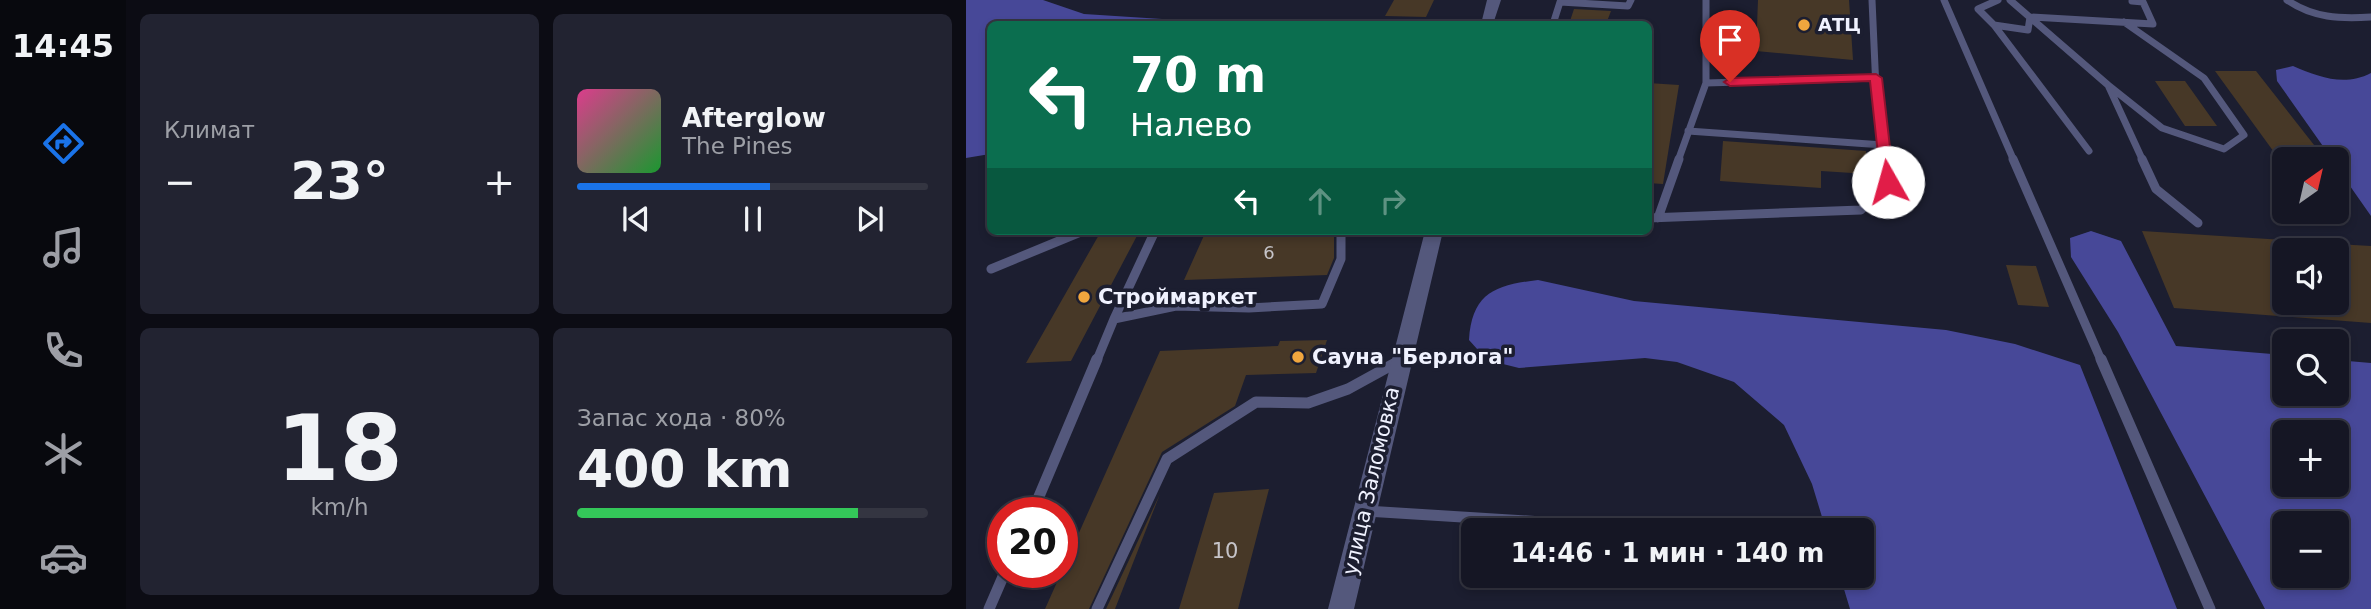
<!DOCTYPE html>
<html lang="ru">
<head>
<meta charset="utf-8">
<style>
  body { margin:0; font-family:"DejaVu Sans",sans-serif; background:#222331; color:#f1f3f6; height:100vh; display:flex; flex-direction:column; font-size:26px; white-space:nowrap }
  * { box-sizing:border-box; margin:0 }
  p { font-size:23px; color:#9d9fa6 }
  .icon { flex:none; width:38px; height:38px; fill:none; stroke:currentColor; stroke-width:2; stroke-linecap:round; stroke-linejoin:round }
  .map { position:relative; flex:1; overflow:hidden }
  .side { display:flex; flex-direction:column; gap:14px; padding:14px; background:#0c0c14; width:840px }
  .side>* { flex:none }
  .banner { position:absolute; left:21px; top:21px; width:665px; height:214px; border-radius:10px; box-shadow:0 4px 10px #0003,0 0 0 2px #343541; background:#0b6e4f; color:#fff; overflow:hidden }
  .needle { width:46px; rotate:34deg }
  .controls { position:absolute; left:1306px; top:147px; display:grid; gap:14px }
  .controls a { display:grid; place-items:center; width:77px; height:77px; border-radius:10px; background:#151624; box-shadow:0 4px 10px #0003,0 0 0 2px #343541; font-size:35px }
  .speed { position:absolute; left:21px; top:497px; display:flex; gap:14px; font-size:35px; font-weight:700; text-align:center }
  .speed>* { display:grid; place-content:center; width:91px; height:91px; border-radius:50%; background:#151624; box-shadow:0 4px 10px #0003,0 0 0 2px #343541; line-height:1 }
  .speed .limit { border:10px solid #d22; background:#fff; color:#111 }
  .pin { position:absolute; display:grid; place-items:center; width:60px; height:60px; color:#fff; margin:-72px -30px; border-radius:50% 50% 50% 0; rotate:-45deg; box-shadow:0 0 7px #0007 }
  .pin .icon { rotate:45deg }
  .me { position:absolute; width:77px; margin:-38px; rotate:353deg; stroke-linejoin:round; filter:drop-shadow(0 0 5px #0008) }
  .turn { display:flex; align-items:center; gap:24px; height:147px; padding:0 28px; font-size:32px }
  .turn .icon { width:91px; height:91px; stroke-width:2.5 }
  .turn b { display:block; font-size:49px; line-height:60px }
  .lanes { display:flex; align-items:center; height:66px; padding:0 28px; background:#0003; justify-content:center; gap:35px; direction:ltr }
  .lanes .off { opacity:.35 }
  .big { font-size:52px; font-weight:700; line-height:1.1 }
  .side .tile { flex:1; display:flex; flex-direction:column; justify-content:center; gap:10px; min-width:0; padding:0 24px; border-radius:10px; background:#222331 }
  .side .dial { align-items:center; gap:0 }
  .dial b { font-size:91px; line-height:1 }
  .song { display:flex; align-items:center; gap:21px }
  .cover { width:84px; height:84px; border-radius:10px; background:linear-gradient(135deg,hsl(330 70% 55%),hsl(130 70% 35%)) }
  .played { height:7px; border-radius:4px; background:linear-gradient(90deg,#1a73e8 55%,#343541 55%) }
  .keys { display:flex; justify-content:space-around; direction:ltr }
  .heat { display:flex; justify-content:space-between; align-items:center; font-size:38px; direction:ltr }
  .charge { height:10px; border-radius:5px; background:linear-gradient(90deg,#34c759 80%,#343541 0) }
  .side .tiles { flex:1; display:grid; gap:14px; grid-template-columns:repeat(2,1fr) }
  .trip { position:absolute; left:495px; top:518px; width:413px; height:70px; border-radius:10px; background:#151624; box-shadow:0 4px 10px #0003,0 0 0 2px #343541; font-weight:700; line-height:70px; text-align:center }
  main { display:flex; flex:1; min-height:0 }
  .tab-bar { display:flex; flex-direction:column; width:126px; justify-content:space-around; align-items:center; background:#08090e; color:#9d9fa6 }
  .tab-bar .icon { width:49px; height:49px }
  .tab-bar .on { color:#1a73e8 }
  .tab-bar b { font-size:32px; color:#f1f3f6 }
  .map>svg:first-child { display:block }
  .forest { fill:#474898; fill-rule:evenodd }
  .building { fill:#473827 }
  .lines { fill:none; stroke-linecap:round; stroke-linejoin:round }
  .lane-far2 { stroke:#54587c; stroke-width:7 }
  .lane-far1 { stroke:#54587c; stroke-width:9 }
  .lane { stroke:#54587c; stroke-width:11 }
  .street { fill:#54587c; fill-rule:evenodd }
  .route { fill:#e11d48; stroke:#92132f; stroke-width:2 }
  .poi-dot { fill:#f0a63e; stroke:#1c1e30; stroke-width:2.5 }
  .labels { text-anchor:middle; stroke-width:7; stroke-linejoin:round; paint-order:stroke }
  .far-poi-label { font-size:18px; font-weight:bold; fill:#f0f2ff; stroke:#1c1e30; text-anchor:start }
  .number-label { font-size:18px; fill:#c6c4c9 }
  .poi-label { font-size:21px; font-weight:bold; fill:#f0f2ff; stroke:#1c1e30; text-anchor:start }
  .street-label { font-size:21px; fill:#f0f2ff; stroke:#1c1e30 }
  .near-number-label { font-size:21px; fill:#c6c4c9 }
</style>
</head>
<body>
<main>
<nav class="tab-bar">
<b>14:45</b>
<svg class="icon on" aria-label="directions" viewBox="0 0 24 24"><path d="M12 3l9 9-9 9-9-9zM9 14v-3h6M13 9l2 2-2 2"/></svg>
<svg class="icon" aria-label="music" viewBox="0 0 24 24"><path d="M9 18V5l10-2v13"/><circle cx="6" cy="18" r="3"/><circle cx="16" cy="16" r="3"/></svg>
<svg class="icon" aria-label="phone" viewBox="0 0 24 24"><path d="M5 4h4l2 5-3 2q2 4 5 5l2-3 5 2v4C11 20 4 13 5 4z"/></svg>
<svg class="icon" aria-label="climate" viewBox="0 0 24 24"><path d="M12 3v18M4 7l16 10M4 17L20 7"/></svg>
<svg class="icon" aria-label="car" viewBox="0 0 24 24"><path d="M5 17H2v-5l4-1 3-4h7l3 4 3 1v5h-3M9 17h6M6 11h13"/><circle cx="7" cy="17" r="2"/><circle cx="17" cy="17" r="2"/></svg>
</nav>
<section class="side">
<div class="tiles">
<div class="tile"><p>Климат</p>
<div class="heat"><a>−</a><b class="big">23°</b><a>+</a></div>
</div>
<div class="tile">
<div class="song"><i class="cover"></i><div><b>Afterglow</b><p>The Pines</p></div></div>
<div class="played"></div>
<div class="keys"><svg class="icon" aria-label="previous" viewBox="0 0 24 24"><path d="M18 5L8 12l10 7zM5 5v14"/></svg><svg class="icon" aria-label="pause" viewBox="0 0 24 24"><path d="M8 5v14M16 5v14"/></svg><svg class="icon" aria-label="next" viewBox="0 0 24 24"><path d="M6 5l10 7-10 7zM19 5v14"/></svg></div>
</div>
<div class="tile dial"><b>18</b><p>km/h</p></div>
<div class="tile"><p>Запас хода · 80%</p><b class="big">400 km</b><div class="charge"></div></div>
</div>
</section>
<div class="map">
<svg width="1405" height="609" viewBox="0 0 1405 609">
  <rect width="100%" height="100%" fill="#1c1e30"/>
  <!-- forest -->
  <path class="forest" d="M 0,0 L 77,0 L 118,14 L 196,19 L 224,24 L 24,24 L 24,154 L 0,158 Z
    M 1327,66 C 1353,77 1378,87 1405,73 L 1405,216 L 1370,166 L 1370,159 L 1366,159 L 1311,81 L 1310,70 Z
    M 1125,231 L 1155,241 L 1210,346 L 1318,355 L 1318,394 L 1370,394 L 1370,360 L 1405,363 L 1405,609 L 1299,609 L 1152,332 L 1105,257 L 1104,238 ZM 1318,432 L 1370,432 L 1370,485 L 1318,485 ZM 1318,523 L 1370,523 L 1370,576 L 1318,576 Z
    M 572,280 L 668,301 L 980,330 L 1049,344 L 1114,365 L 1211,609 L 884,609 L 874,576 L 896,576 L 896,530 L 860,530 L 846,484 L 818,425 L 768,382 L 711,362 L 679,358 L 553,368 L 521,360 L 503,340 C 506,293 529,285 572,280 Z"/>
  <!-- building -->
  <path class="building" d="M 428,0 L 468,0 L 460,17 L 419,16 Z
    M 792,0 L 883,0 L 887,60 L 790,51 Z
    M 608,9 L 645,11 L 640,24 L 603,24 Z
    M 1249,71 L 1290,71 L 1359,159 L 1313,159 Z
    M 1189,81 L 1219,81 L 1251,126 L 1219,126 Z
    M 682,83 L 713,85 L 697,184 L 682,183 Z
    M 757,141 L 900,151 L 902,174 L 855,171 L 855,188 L 754,181 Z
    M 240,231 L 368,231 L 368,258 L 361,275 L 218,280 Z
    M 1176,231 L 1318,240 L 1318,303 L 1370,303 L 1370,244 L 1405,246 L 1405,323 L 1208,308 Z
    M 173,232 L 105,361 L 60,363 L 134,233 Z
    M 1040,265 L 1070,266 L 1083,307 L 1052,305 Z
    M 361,340 L 350,373 L 280,375 L 269,406 L 196,452 L 123,609 L 79,609 L 194,351 L 312,346 L 314,341 Z
    M 303,489 L 272,609 L 213,609 L 248,493 Z
    M 194,494 L 149,609 L 140,609 Z"/>
  <g class="lines">
    <!-- lane-far2 -->
    <path class="lane-far2" d="M 740,0 L 740,83 L 910,78
      M 906,0 L 910,89 L 919,161
      M 978,0 L 1048,161
      M 1032,0 L 1012,9 L 1028,25 L 1062,30 L 1064,17 L 1187,24 L 1177,2 L 1166,1
      M 1044,0 L 1142,85 L 1177,161
      M 1321,0 C 1347,18 1374,19 1405,17
      M 587,24 L 594,2 L 662,6 L 665,0
      M 1028,25 L 1123,151
      M 1142,85 L 1196,128 L 1258,149 L 1278,135 L 1238,78 L 1158,22
      M 722,131 L 917,145
      M 712,161 L 740,83"/>
    <!-- lane-far1 -->
    <path class="lane-far1" d="M 1047,159 L 1135,360
      M 1176,159 L 1190,189 L 1232,223
      M 682,218 L 895,210 L 922,182 L 919,159
      M 692,218 L 713,159
      M 25,269 L 117,231
      M 148,319 L 189,231
      M 131,360 L 148,319 L 210,306 L 283,308 L 356,304 L 375,259 L 375,231"/>
    <!-- lane -->
    <path class="lane" d="M 1135,359 L 1244,609
      M 400,511 L 576,522
      M 66,513 L 131,359
      M 23,609 L 39,572
      M 131,609 L 201,459 L 290,402 L 342,403 L 382,389 L 433,361"/>
    <!-- street -->
    <path class="street" d="M 521,0 L 535,0 L 527,24 L 515,24 Z
      M 459,231 L 477,231 L 388,609 L 362,609 Z"/>
  </g>
  <!-- route -->
  <path class="route" d="M 910,74 L 916,78 L 928,182 L 922,187 L 915,182 L 904,81 L 764,86 L 758,82 L 764,78 Z"/>
  <!-- markers -->
  <g class="poi-dot">
    <circle cx="838" cy="25" r="7"/>
    <circle cx="118" cy="297" r="7"/>
    <circle cx="332" cy="357" r="7"/>
  </g>
  <g class="labels">
    <!-- far-poi labels -->
    <g class="far-poi-label">
      <text x="852" y="31">АТЦ</text>
    </g>
    <!-- number labels -->
    <g class="number-label">
      <text x="303" y="259">6</text>
    </g>
    <!-- poi labels -->
    <g class="poi-label">
      <text x="132" y="304">Строймаркет</text>
      <text x="346" y="364">Сауна "Берлога"</text>
    </g>
    <!-- street labels -->
    <g class="street-label">
      <text transform="translate(405 481) rotate(-77)" y="7">улица Заломовка</text>
    </g>
    <!-- near-number labels -->
    <g class="near-number-label">
      <text x="259" y="558">10</text>
    </g>
  </g>
</svg>
<div class="controls">
<a><svg class="needle" viewBox="-14 -14 28 28"><path d="M0-13l5 13h-10z" fill="#e53935"/><path d="M0 13l5-13h-10z" fill="#9d9fa6"/></svg></a>
<a><svg class="icon" aria-label="sound" viewBox="0 0 24 24"><path d="M4 9h4l5-4v14l-5-4H4zM17 9q2 3 0 6"/></svg></a>
<a><svg class="icon" aria-label="search" viewBox="0 0 24 24"><circle cx="10" cy="10" r="6"/><path d="M15 15l6 6"/></svg></a>
<a>+</a>
<a>−</a>
</div>
<div class="speed"><div class="limit">20</div></div>
<div class="pin" style="left:764px;top:82px;background:#d93025"><svg class="icon" aria-label="arrive" viewBox="0 0 24 24"><path d="M6 21V4h12l-3 4 3 4H6"/></svg></div>
<svg class="me" style="left:922px;top:182px" viewBox="-20 -20 40 40"><circle r="19" fill="#fff"/><path d="M0-13L10 11 0 6-10 11z" fill="#e11d48"/></svg>
<div class="trip">14:46 · 1 мин · 140 m</div>
<div class="banner">
<div class="turn"><svg class="icon" aria-label="left" viewBox="0 0 24 24"><path d="M17 20v-9H6M10 6l-5 5 5 5"/></svg><div><b>70 m</b>Налево</div></div>
<div class="lanes"><svg class="icon" aria-label="left" viewBox="0 0 24 24"><path d="M17 20v-9H6M10 6l-5 5 5 5"/></svg><svg class="icon off" aria-label="ahead" viewBox="0 0 24 24"><path d="M12 20V5M6 11l6-6 6 6"/></svg><svg class="icon off" aria-label="right" viewBox="0 0 24 24"><path d="M7 20v-9h11M14 6l5 5-5 5"/></svg></div>
</div>
</div>
</main>
</body>
</html>
